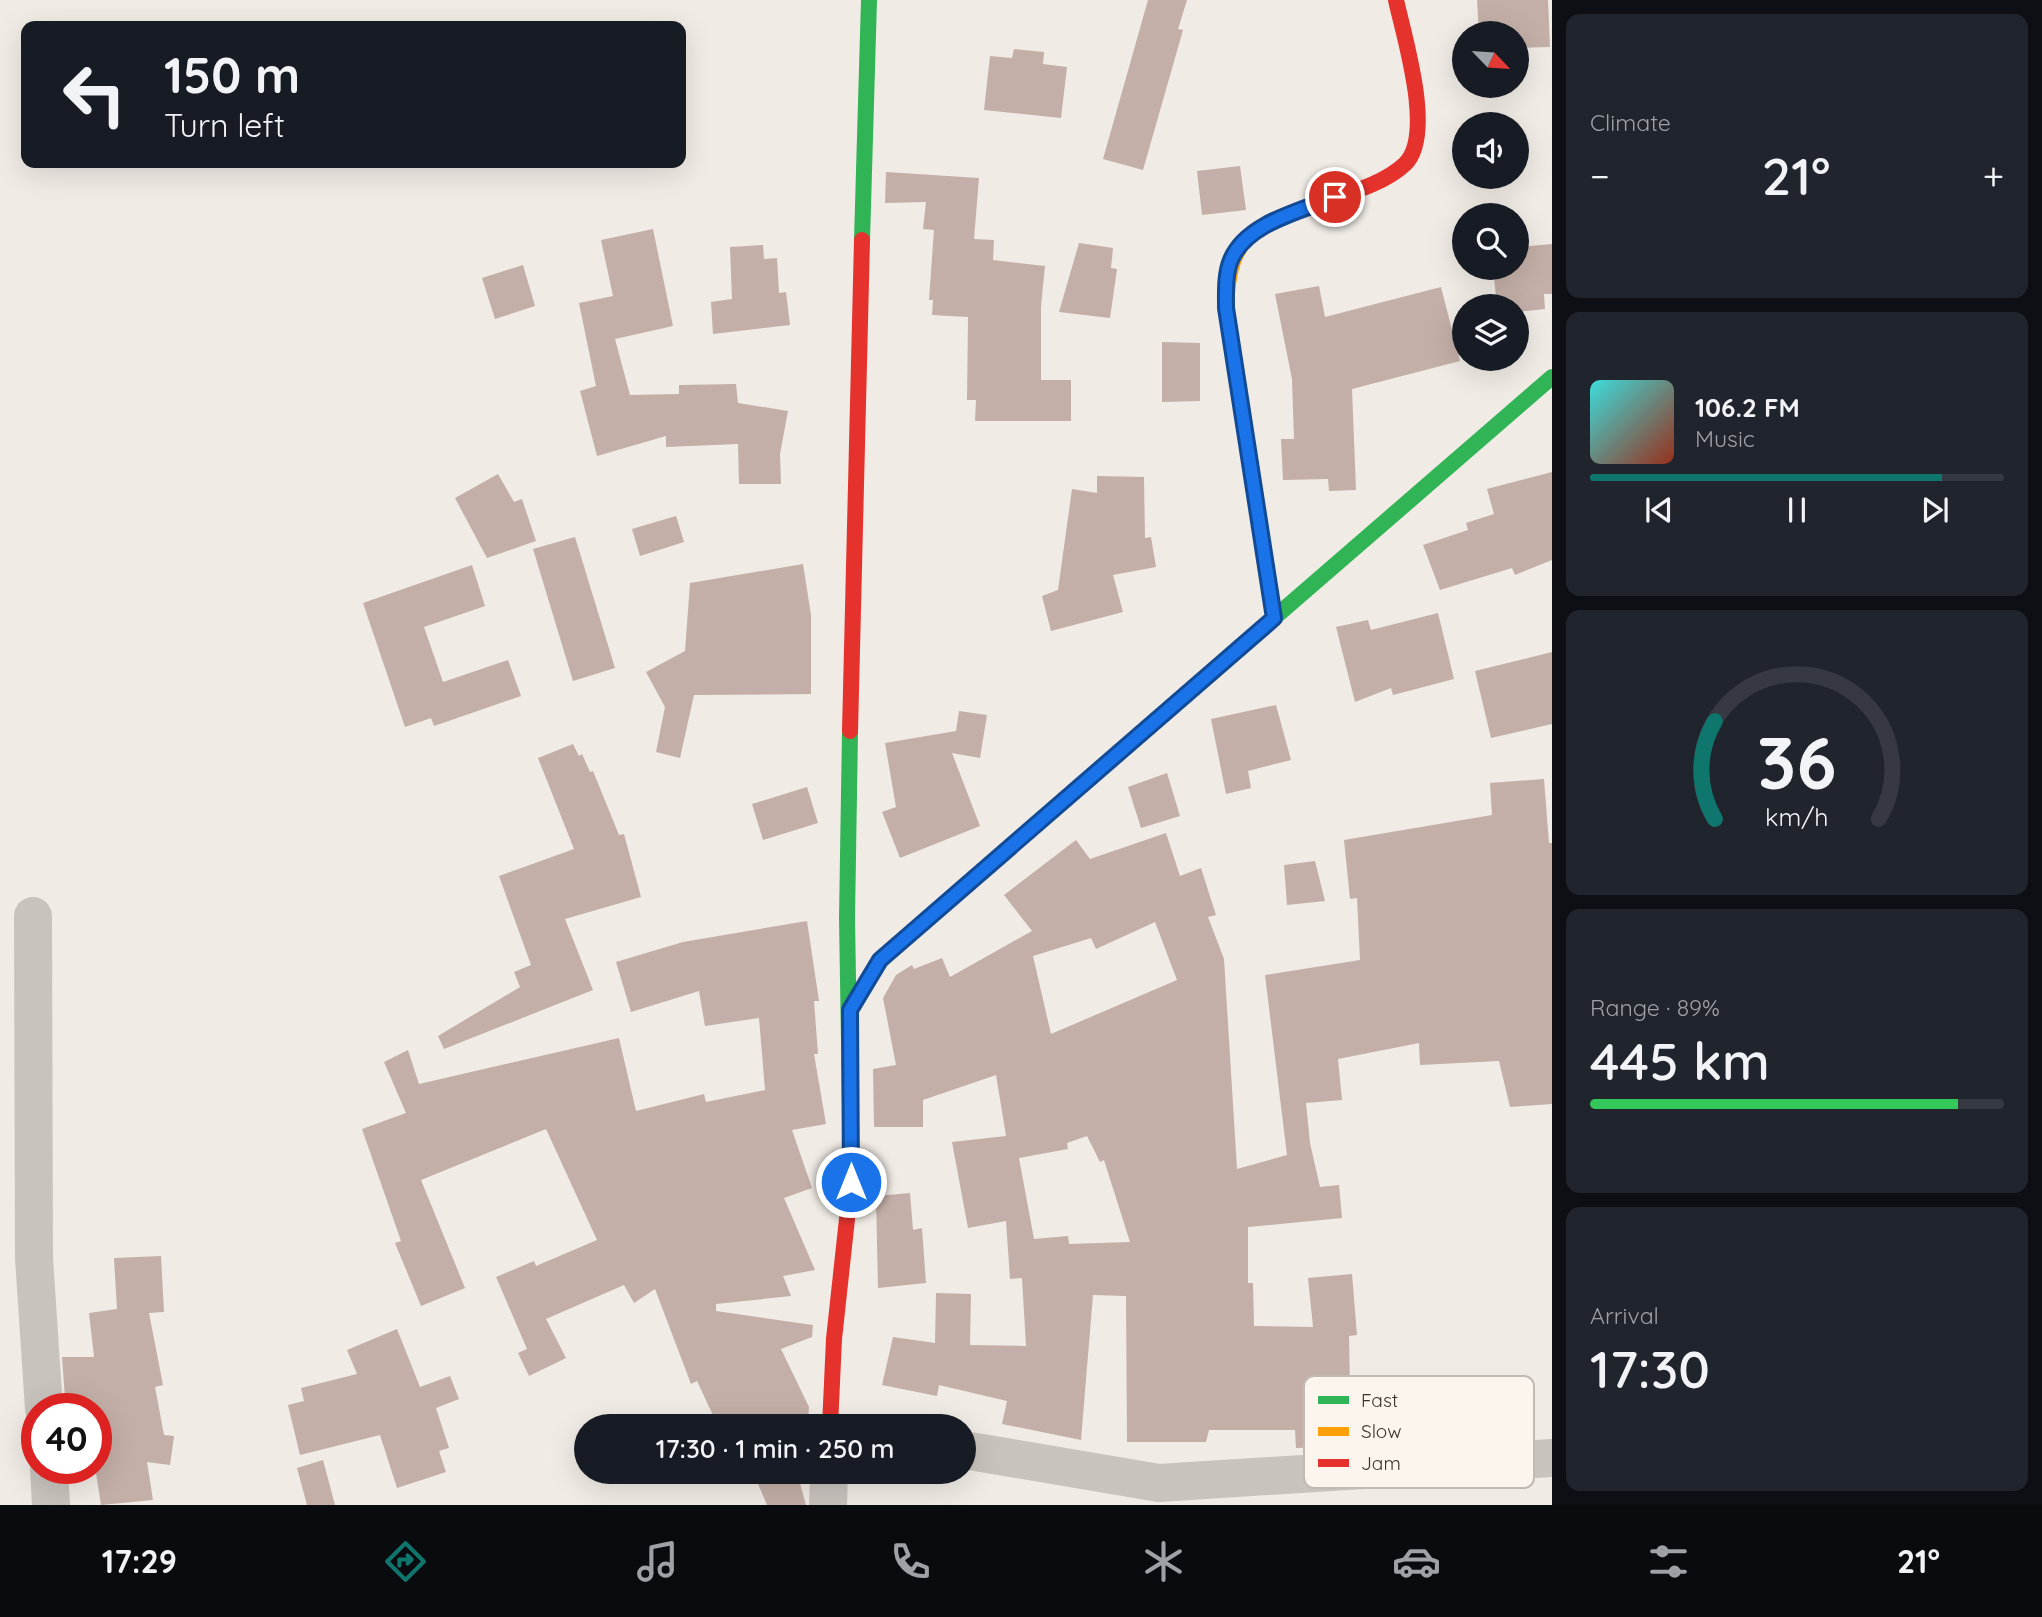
<!DOCTYPE html>
<html lang="en">
<head>
<meta charset="utf-8">
<style>
  body { margin:0; font-family:Quicksand,sans-serif; background:#20242c; color:#f1f3f6; height:100vh; display:flex; flex-direction:column; font-size:26px; white-space:nowrap }
  * { box-sizing:border-box; margin:0 }
  p { font-size:23px; color:#9ea1a6 }
  .icon { flex:none; width:38px; height:38px; fill:none; stroke:currentColor; stroke-width:2; stroke-linecap:round; stroke-linejoin:round }
  .map { position:relative; flex:1; overflow:hidden }
  .details { display:flex; flex-direction:column; gap:14px; padding:14px; background:#0d0f14; width:490px }
  .details>* { flex:none }
  .banner { position:absolute; left:21px; top:21px; width:665px; height:147px; border-radius:14px; box-shadow:0 7px 28px #0002; background:#171b24; color:#f1f3f6; overflow:hidden }
  .needle { width:46px; rotate:115deg }
  .controls { position:absolute; left:1452px; top:21px; display:grid; gap:14px }
  .controls a { display:grid; place-items:center; width:77px; height:77px; border-radius:50%; background:#171b24; box-shadow:0 7px 28px #0002; font-size:35px }
  .speed { position:absolute; left:21px; top:1393px; display:flex; gap:14px; font-size:35px; font-weight:700; text-align:center }
  .speed>* { display:grid; place-content:center; width:91px; height:91px; border-radius:50%; background:#171b24; box-shadow:0 7px 28px #0002; line-height:1 }
  .speed .limit { border:10px solid #d22; background:#fff; color:#111 }
  .pin { position:absolute; display:grid; place-items:center; width:60px; height:60px; color:#fff; margin:-30px; border:4px solid #fff; border-radius:50%; box-shadow:0 2px 7px #0007 }
  .me { position:absolute; width:77px; margin:-38px; rotate:0deg; stroke-linejoin:round; filter:drop-shadow(0 0 5px #0008) }
  .turn { display:flex; align-items:center; gap:24px; height:147px; padding:0 28px; font-size:32px }
  .turn .icon { width:91px; height:91px; stroke-width:2.5 }
  .turn b { display:block; font-size:49px; line-height:60px }
  .big { font-size:52px; font-weight:600; line-height:1.1 }
  .details .widget { flex:1; display:flex; flex-direction:column; justify-content:center; gap:10px; min-width:0; padding:0 24px; border-radius:14px; background:#20242c }
  .details .dial { align-items:center; gap:0 }
  .dial svg { height:182px; overflow:visible; fill:none; stroke:#363941; stroke-width:7; stroke-linecap:round; text-anchor:middle }
  .dial text { fill:#f1f3f6; stroke:none }
  .song { display:flex; align-items:center; gap:21px }
  .cover { width:84px; height:84px; border-radius:10px; background:linear-gradient(135deg,hsl(180 70% 55%),hsl(10 70% 35%)) }
  .played { height:7px; border-radius:4px; background:linear-gradient(90deg,#0f766e 85%,#363941 85%) }
  .keys { display:flex; justify-content:space-around; direction:ltr }
  .heat { display:flex; justify-content:space-between; align-items:center; font-size:38px; direction:ltr }
  .charge { height:10px; border-radius:5px; background:linear-gradient(90deg,#34c759 89%,#363941 0) }
  .trip { position:absolute; left:574px; top:1414px; width:402px; height:70px; border-radius:35px; background:#171b24; box-shadow:0 7px 28px #0002; font-weight:600; line-height:70px; text-align:center }
  .dock { display:flex; height:112px; justify-content:space-around; align-items:center; background:#090b0e; color:#9ea1a6 }
  .dock .icon { width:49px; height:49px }
  .dock .on { color:#0f766e }
  .dock b { font-size:32px; color:#f1f3f6 }
  main { display:flex; flex:1; min-height:0 }
  .map>svg:first-child { display:block }
  .building { fill:#c3afa7; fill-rule:evenodd }
  .lines { fill:none; stroke-linecap:round; stroke-linejoin:round }
  .street { stroke:#c9c3be; stroke-width:38 }
  .fast { stroke:#30b455; stroke-width:16 }
  .slow { stroke:#ff9f0a; stroke-width:16 }
  .jam { stroke:#e5322d; stroke-width:16 }
  .route-casing { stroke:#114b97; stroke-width:18 }
  .route { stroke:#1a73e8; stroke-width:12 }
  .key { fill:#fbf5ee; stroke:#c1bab4; stroke-width:2 }
  .key-label { font-size:19px; fill:#3b302b }
</style>
</head>
<body>
<main>
<div class="map">
<svg width="1552" height="1505" viewBox="0 0 1552 1505">
  <rect width="100%" height="100%" fill="#f0ebe5"/>
  <!-- building -->
  <path class="building" d="M 1148,0 L 1187,0 L 1178,29 L 1183,30 L 1143,170 L 1103,159 Z
    M 1477,0 L 1548,0 L 1550,47 L 1517,48 L 1517,33 L 1479,33 Z
    M 1014,49 L 1044,52 L 1043,64 L 1067,67 L 1061,118 L 984,110 L 990,56 L 1012,58 Z
    M 1240,166 L 1246,210 L 1202,215 L 1197,171 Z
    M 886,172 L 979,178 L 974,239 L 994,240 L 993,260 L 1045,266 L 1041,306 L 1041,380 L 1071,380 L 1071,421 L 975,421 L 976,400 L 967,400 L 968,317 L 932,315 L 933,300 L 929,300 L 934,230 L 923,229 L 926,202 L 885,203 Z
    M 653,229 L 673,326 L 615,339 L 630,395 L 679,394 L 679,385 L 736,384 L 738,403 L 788,411 L 780,454 L 781,484 L 739,484 L 738,444 L 666,447 L 666,436 L 597,456 L 580,391 L 596,386 L 579,303 L 613,296 L 601,240 Z
    M 1079,243 L 1113,248 L 1111,268 L 1117,269 L 1110,318 L 1059,312 Z
    M 1552,244 L 1552,294 L 1544,294 L 1545,309 L 1517,312 L 1517,306 L 1497,306 L 1493,268 L 1517,268 L 1517,247 Z
    M 763,245 L 764,259 L 777,258 L 779,293 L 786,292 L 790,325 L 713,334 L 711,302 L 732,299 L 730,247 Z
    M 523,265 L 535,306 L 495,319 L 482,278 Z
    M 1319,286 L 1325,317 L 1441,287 L 1460,361 L 1352,389 L 1356,490 L 1329,491 L 1328,479 L 1283,480 L 1281,439 L 1294,439 L 1292,379 L 1275,294 Z
    M 1162,342 L 1200,343 L 1200,401 L 1162,402 Z
    M 1552,472 L 1552,560 L 1515,575 L 1512,568 L 1440,590 L 1423,545 L 1468,530 L 1466,523 L 1494,514 L 1487,489 Z
    M 498,474 L 514,502 L 522,499 L 536,541 L 487,558 L 455,498 Z
    M 1097,476 L 1144,477 L 1145,538 L 1151,537 L 1156,567 L 1113,575 L 1123,612 L 1051,631 L 1042,596 L 1058,590 L 1072,489 L 1097,493 Z
    M 676,516 L 684,542 L 640,556 L 632,529 Z
    M 575,537 L 615,668 L 573,681 L 533,549 Z
    M 803,564 L 811,615 L 811,694 L 694,695 L 680,758 L 656,752 L 665,707 L 646,672 L 685,651 L 690,583 Z
    M 472,565 L 485,606 L 424,627 L 443,682 L 508,660 L 521,696 L 434,726 L 431,718 L 405,727 L 363,603 Z
    M 1438,613 L 1454,679 L 1393,695 L 1391,688 L 1355,702 L 1336,627 L 1368,620 L 1371,630 Z
    M 1552,652 L 1552,724 L 1491,738 L 1475,671 Z
    M 1276,705 L 1291,760 L 1248,771 L 1251,788 L 1226,794 L 1211,719 Z
    M 959,711 L 987,715 L 980,758 L 952,753 L 980,826 L 900,858 L 882,812 L 896,807 L 885,743 L 956,731 Z
    M 573,744 L 579,756 L 582,754 L 590,772 L 593,771 L 619,835 L 624,834 L 641,897 L 565,919 L 593,990 L 444,1049 L 438,1036 L 520,987 L 514,972 L 531,965 L 499,876 L 574,849 L 538,758 Z
    M 1167,773 L 1180,816 L 1141,828 L 1128,787 Z
    M 1544,779 L 1549,843 L 1552,843 L 1552,1104 L 1510,1107 L 1499,1061 L 1420,1065 L 1419,1043 L 1338,1059 L 1342,1100 L 1306,1103 L 1310,1143 L 1320,1187 L 1339,1185 L 1342,1218 L 1248,1227 L 1248,1283 L 1253,1283 L 1254,1326 L 1313,1327 L 1308,1278 L 1352,1274 L 1357,1335 L 1349,1336 L 1350,1391 L 1332,1391 L 1331,1447 L 1296,1448 L 1295,1430 L 1209,1430 L 1206,1442 L 1127,1442 L 1126,1296 L 1093,1295 L 1081,1440 L 1002,1424 L 1007,1401 L 939,1385 L 937,1396 L 882,1385 L 893,1337 L 935,1343 L 936,1293 L 971,1294 L 970,1345 L 1026,1346 L 1022,1278 L 1010,1279 L 1006,1221 L 968,1228 L 952,1142 L 1006,1136 L 996,1075 L 923,1100 L 923,1127 L 874,1127 L 873,1069 L 896,1065 L 883,998 L 896,975 L 912,965 L 914,969 L 942,958 L 950,977 L 1032,931 L 1004,895 L 1076,840 L 1090,859 L 1166,833 L 1180,876 L 1201,868 L 1216,915 L 1208,917 L 1224,959 L 1237,1169 L 1287,1155 L 1265,975 L 1360,960 L 1357,898 L 1350,899 L 1344,840 L 1492,815 L 1490,783 ZM 1155,922 L 1177,980 L 1051,1034 L 1033,956 L 1091,938 L 1096,949 ZM 1087,1136 L 1100,1162 L 1104,1160 L 1130,1242 L 1069,1244 L 1068,1236 L 1034,1239 L 1019,1158 L 1068,1149 L 1067,1143 Z
    M 807,787 L 818,823 L 763,840 L 752,804 Z
    M 1315,861 L 1325,901 L 1287,905 L 1284,865 Z
    M 807,921 L 819,1001 L 814,1001 L 818,1054 L 814,1054 L 826,1124 L 792,1130 L 812,1188 L 784,1198 L 815,1270 L 783,1276 L 791,1296 L 716,1304 L 716,1311 L 813,1325 L 812,1337 L 781,1349 L 809,1407 L 808,1423 L 802,1426 L 718,1426 L 697,1381 L 691,1384 L 655,1289 L 634,1303 L 624,1285 L 546,1319 L 566,1358 L 529,1376 L 518,1353 L 527,1349 L 496,1277 L 534,1261 L 536,1266 L 597,1240 L 546,1129 L 421,1180 L 465,1288 L 421,1306 L 395,1243 L 401,1241 L 362,1129 L 406,1113 L 384,1062 L 408,1050 L 419,1084 L 619,1038 L 636,1111 L 704,1094 L 706,1102 L 765,1090 L 759,1018 L 705,1026 L 699,991 L 631,1012 L 616,962 L 683,942 Z
    M 910,1193 L 913,1230 L 922,1228 L 926,1283 L 878,1288 L 876,1196 Z
    M 161,1256 L 164,1312 L 149,1313 L 163,1385 L 155,1387 L 164,1435 L 174,1436 L 170,1465 L 147,1462 L 153,1500 L 101,1505 L 96,1473 L 96,1409 L 85,1409 L 83,1398 L 65,1398 L 62,1357 L 94,1357 L 89,1313 L 117,1309 L 114,1258 Z
    M 397,1329 L 420,1387 L 450,1376 L 459,1399 L 436,1408 L 449,1448 L 439,1451 L 446,1472 L 397,1488 L 380,1435 L 300,1455 L 288,1405 L 304,1401 L 301,1388 L 357,1374 L 347,1350 Z
    M 323,1460 L 335,1505 L 307,1505 L 297,1468 Z
    M 753,1472 L 797,1472 L 806,1505 L 767,1505 Z"/>
  <g class="lines">
    <!-- street -->
    <path class="street" d="M 33,916 L 34,1258 L 44,1409
      M 964,1450 L 1159,1483 L 1552,1458
      M 49,1468 L 51,1505
      M 828,1505 L 829,1472"/>
    <!-- fast -->
    <path class="fast" d="M 862,240 L 869,0
      M 1267,624 L 1552,377
      M 850,731 L 847,918 L 850,1102"/>
    <!-- slow -->
    <path class="slow" d="M 1274,618 L 1226,308 C 1229,231 1255,226 1322,202"/>
    <!-- jam -->
    <path class="jam" d="M 1322,202 C 1349,193 1384,184 1405,164 C 1435,135 1404,37 1396,0
      M 850,731 L 862,240
      M 850,1010 L 880,960 L 1267,624
      M 830,1426 L 834,1339 L 851,1182 L 850,1102"/>
  </g>
  <g class="lines">
    <defs>
      <path id="route" d="M 851,1182 L 850,1010 L 880,960 L 1274,618 L 1226,308 C 1226,293 1225,274 1231,260 C 1246,223 1301,211 1335,197"/>
    </defs>
    <!-- route casing -->
    <use href="#route" class="route-casing"/>
    <!-- route -->
    <use href="#route" class="route"/>
  </g>
  <!-- legend -->
  <rect x="1304" y="1376" width="230" height="112" rx="10" class="key"/>
  <rect x="1318" y="1396" width="31" height="8" fill="#30b455"/>
  <rect x="1318" y="1427" width="31" height="9" fill="#ff9f0a"/>
  <rect x="1318" y="1459" width="31" height="8" fill="#e5322d"/>
  <g class="key-label">
    <text x="1361" y="1407">Fast</text>
    <text x="1361" y="1438">Slow</text>
    <text x="1361" y="1470">Jam</text>
  </g>
</svg>
<div class="controls">
<a><svg class="needle" viewBox="-14 -14 28 28"><path d="M0-13l5 13h-10z" fill="#e53935"/><path d="M0 13l5-13h-10z" fill="#9ea1a6"/></svg></a>
<a><svg class="icon" aria-label="sound" viewBox="0 0 24 24"><path d="M4 9h4l5-4v14l-5-4H4zM17 9q2 3 0 6"/></svg></a>
<a><svg class="icon" aria-label="search" viewBox="0 0 24 24"><circle cx="10" cy="10" r="6"/><path d="M15 15l6 6"/></svg></a>
<a><svg class="icon" aria-label="layers" viewBox="0 0 24 24"><path d="M12 4l9 5-9 5-9-5zM3 14l9 5 9-5"/></svg></a>
</div>
<div class="speed"><div class="limit">40</div></div>
<div class="pin" style="left:1335px;top:197px;background:#d93025"><svg class="icon" aria-label="arrive" viewBox="0 0 24 24"><path d="M6 21V4h12l-3 4 3 4H6"/></svg></div>
<svg class="me" style="left:851px;top:1182px" viewBox="-20 -20 40 40"><circle r="17" fill="#1a73e8" stroke="#fff" stroke-width="3"/><path d="M0-11L8 9 0 5-8 9z" fill="#fff"/></svg>
<div class="trip">17:30 · 1 min · 250 m</div>
<div class="banner">
<div class="turn"><svg class="icon" aria-label="left" viewBox="0 0 24 24"><path d="M17 20v-9H6M10 6l-5 5 5 5"/></svg><div><b>150 m</b>Turn left</div></div>
</div>
</div>
<section class="details">
<div class="widget"><p>Climate</p>
<div class="heat"><a>−</a><b class="big">21°</b><a>+</a></div>
</div>
<div class="widget">
<div class="song"><i class="cover"></i><div><b>106.2 FM</b><p>Music</p></div></div>
<div class="played"></div>
<div class="keys"><svg class="icon" aria-label="previous" viewBox="0 0 24 24"><path d="M18 5L8 12l10 7zM5 5v14"/></svg><svg class="icon" aria-label="pause" viewBox="0 0 24 24"><path d="M8 5v14M16 5v14"/></svg><svg class="icon" aria-label="next" viewBox="0 0 24 24"><path d="M6 5l10 7-10 7zM19 5v14"/></svg></div>
</div>
<div class="widget dial"><svg viewBox="0 0 100 80">
<path d="M14 69A42 42 0 1 1 86 69"/>
<path d="M14 69A42 42 0 0 1 14 26" stroke="#0f766e"/>
<text x="50" y="56" font-size="32" font-weight="700">36</text>
<text x="50" y="72" font-size="11">km/h</text>
</svg></div>
<div class="widget"><p>Range · 89%</p><b class="big">445 km</b><div class="charge"></div></div>
<div class="widget"><p>Arrival</p><b class="big">17:30</b></div>
</section>
</main>
<nav class="dock">
<b>17:29</b>
<svg class="icon on" aria-label="directions" viewBox="0 0 24 24"><path d="M12 3l9 9-9 9-9-9zM9 14v-3h6M13 9l2 2-2 2"/></svg>
<svg class="icon" aria-label="music" viewBox="0 0 24 24"><path d="M9 18V5l10-2v13"/><circle cx="6" cy="18" r="3"/><circle cx="16" cy="16" r="3"/></svg>
<svg class="icon" aria-label="phone" viewBox="0 0 24 24"><path d="M5 4h4l2 5-3 2q2 4 5 5l2-3 5 2v4C11 20 4 13 5 4z"/></svg>
<svg class="icon" aria-label="climate" viewBox="0 0 24 24"><path d="M12 3v18M4 7l16 10M4 17L20 7"/></svg>
<svg class="icon" aria-label="car" viewBox="0 0 24 24"><path d="M5 17H2v-5l4-1 3-4h7l3 4 3 1v5h-3M9 17h6M6 11h13"/><circle cx="7" cy="17" r="2"/><circle cx="17" cy="17" r="2"/></svg>
<svg class="icon" aria-label="filters" viewBox="0 0 24 24"><path d="M4 7h16M4 17h16"/><circle cx="9" cy="7" r="2"/><circle cx="15" cy="17" r="2"/></svg>
<b>21°</b>
</nav>
</body>
</html>
